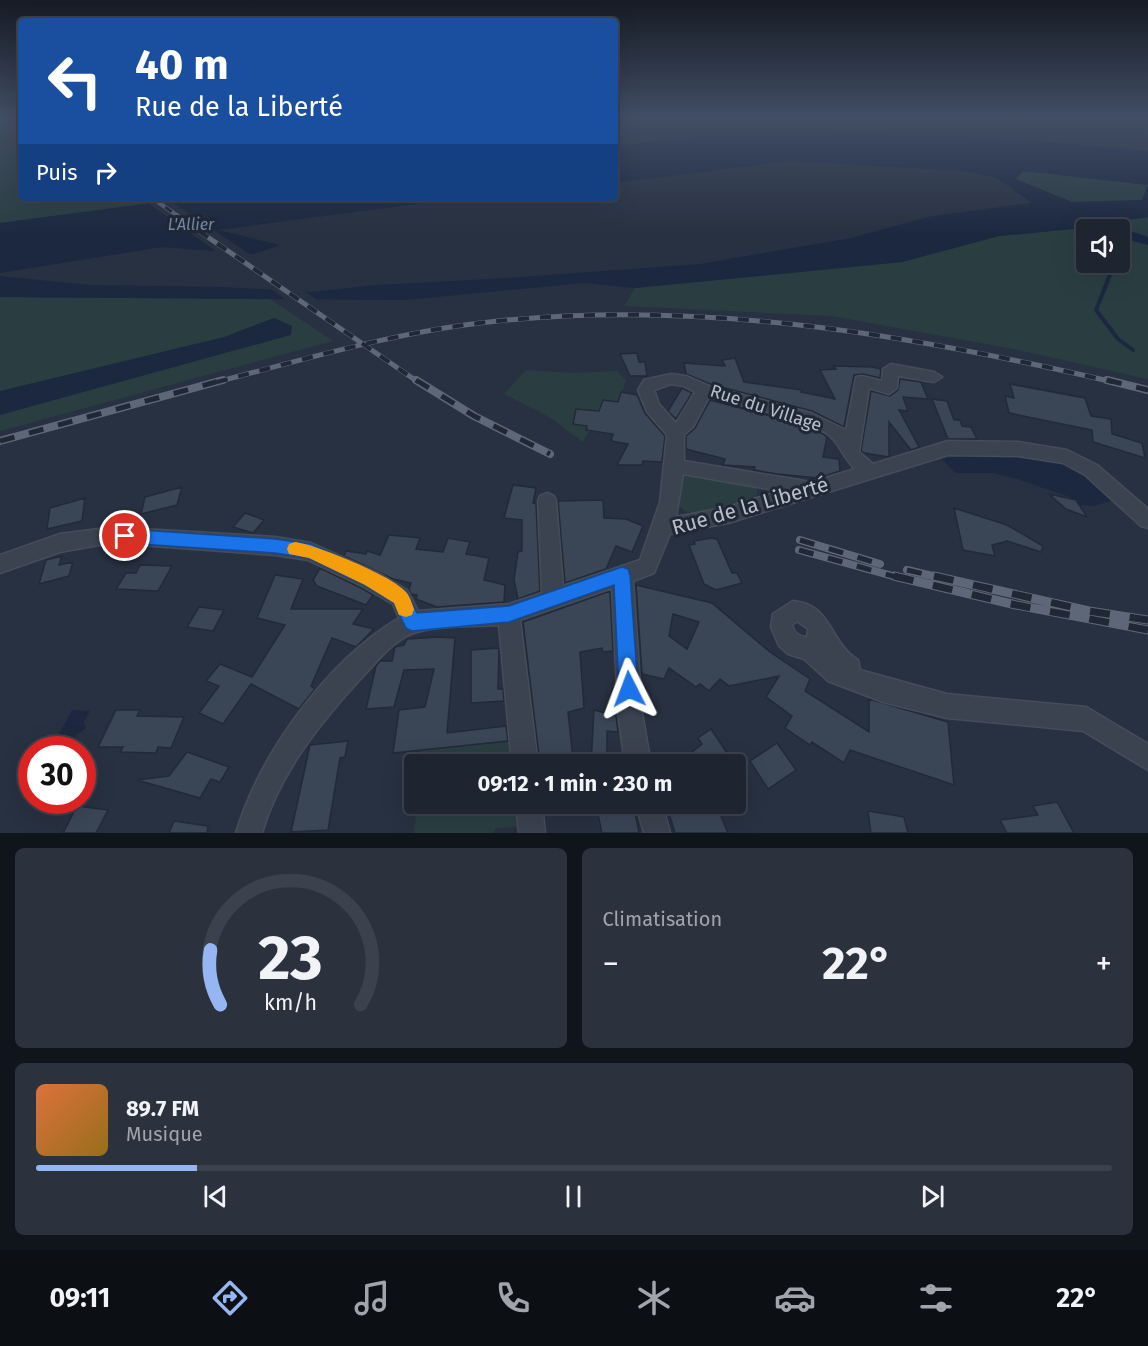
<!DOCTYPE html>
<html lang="fr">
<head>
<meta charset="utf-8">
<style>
  body { margin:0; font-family:"Fira Sans",sans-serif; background:#2b313d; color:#f1f3f6; height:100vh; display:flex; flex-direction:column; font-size:22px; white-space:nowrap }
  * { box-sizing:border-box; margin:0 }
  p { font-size:20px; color:#a1a5ab }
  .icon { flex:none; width:33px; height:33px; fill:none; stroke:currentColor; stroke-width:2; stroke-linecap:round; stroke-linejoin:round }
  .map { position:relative; height:833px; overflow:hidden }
  .sheet { display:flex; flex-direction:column; gap:15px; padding:15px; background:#10141b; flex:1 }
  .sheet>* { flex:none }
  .guide { position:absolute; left:18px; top:18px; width:600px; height:183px; border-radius:6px; box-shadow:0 6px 24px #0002,0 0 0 2px #3c424d; background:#1a4fa0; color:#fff; overflow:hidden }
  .tools { position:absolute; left:1076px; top:219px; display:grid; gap:12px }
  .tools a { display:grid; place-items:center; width:54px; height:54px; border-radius:6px; background:#1e2531; box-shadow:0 6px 24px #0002,0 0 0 2px #3c424d; font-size:30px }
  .speed { position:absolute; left:18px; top:736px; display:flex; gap:12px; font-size:30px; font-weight:700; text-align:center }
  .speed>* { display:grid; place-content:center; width:78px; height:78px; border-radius:50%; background:#1e2531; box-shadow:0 6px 24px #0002,0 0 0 2px #3c424d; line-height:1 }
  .speed .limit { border:9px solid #d22; background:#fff; color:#111 }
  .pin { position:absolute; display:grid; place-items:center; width:51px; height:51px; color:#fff; margin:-26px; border:3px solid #fff; border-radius:50%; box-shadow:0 2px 6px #0007 }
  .me { position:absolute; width:66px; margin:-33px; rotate:357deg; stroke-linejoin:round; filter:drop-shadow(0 0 4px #0008) }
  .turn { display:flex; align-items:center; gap:21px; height:126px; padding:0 18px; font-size:27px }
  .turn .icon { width:78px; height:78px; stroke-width:2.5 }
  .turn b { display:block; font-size:42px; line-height:51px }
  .then { display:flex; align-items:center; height:57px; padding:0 18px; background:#0003; gap:12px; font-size:22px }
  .big { font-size:45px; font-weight:700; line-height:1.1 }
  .sheet .tile { flex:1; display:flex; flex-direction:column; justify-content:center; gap:9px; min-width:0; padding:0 21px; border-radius:9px; background:#2b313d }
  .sheet .dial { align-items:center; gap:0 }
  .dial svg { height:156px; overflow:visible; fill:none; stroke:#3c424d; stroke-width:7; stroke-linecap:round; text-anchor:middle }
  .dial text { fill:#f1f3f6; stroke:none }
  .song { display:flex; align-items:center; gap:18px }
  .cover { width:72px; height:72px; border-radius:9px; background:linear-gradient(135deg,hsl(20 70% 55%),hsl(40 70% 35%)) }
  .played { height:6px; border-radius:3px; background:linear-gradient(90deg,#95b6f3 15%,#3c424d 15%) }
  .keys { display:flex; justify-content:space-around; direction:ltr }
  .heat { display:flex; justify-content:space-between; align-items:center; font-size:33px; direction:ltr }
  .sheet .tiles { flex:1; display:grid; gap:15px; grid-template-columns:1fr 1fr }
  .tile:last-child { grid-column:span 2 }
  .trip { position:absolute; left:404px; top:754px; width:342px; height:60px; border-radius:6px; background:#1e2531; box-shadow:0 6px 24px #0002,0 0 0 2px #3c424d; font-weight:700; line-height:60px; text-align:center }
  .tabs { display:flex; height:96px; justify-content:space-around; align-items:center; background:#0c0f14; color:#a1a5ab }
  .tabs .icon { width:42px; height:42px }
  .tabs .selected { color:#95b6f3 }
  .tabs b { font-size:27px; color:#f1f3f6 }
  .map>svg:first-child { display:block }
  .green { fill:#2a3e42 }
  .water { fill:#1b283f; fill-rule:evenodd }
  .pier { fill:#283141 }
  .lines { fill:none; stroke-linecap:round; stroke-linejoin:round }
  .stream-far1 { stroke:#1b283f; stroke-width:3 }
  .stream { stroke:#1b283f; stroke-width:4 }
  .building { fill:#3a4556; stroke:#222a38; stroke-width:1.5; fill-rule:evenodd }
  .minor-casing { stroke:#454c5a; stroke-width:3 }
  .minor { fill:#3c4350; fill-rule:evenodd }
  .rail-far3-casing { stroke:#5e6777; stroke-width:4.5 }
  .rail-far2-casing { stroke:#5e6777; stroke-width:5 }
  .rail-far1-casing { stroke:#5e6777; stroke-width:8 }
  .rail-casing { stroke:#5e6777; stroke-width:9 }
  .rail-far3 { stroke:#202836; stroke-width:3; stroke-dasharray:8; stroke-linecap:butt }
  .rail-far2 { stroke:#202836; stroke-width:4; stroke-dasharray:11; stroke-linecap:butt }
  .rail-far1 { stroke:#202836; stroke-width:5; stroke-dasharray:15; stroke-linecap:butt }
  .rail { stroke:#202836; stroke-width:7; stroke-dasharray:20; stroke-linecap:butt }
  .route { fill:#1a73e8; stroke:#114b97; stroke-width:1.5 }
  .slow { fill:#f59e0b }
  .labels { text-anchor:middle; stroke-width:6; stroke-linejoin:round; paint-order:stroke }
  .far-water-label { font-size:16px; font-style:italic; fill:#7388a8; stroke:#202836 }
  .street-label { font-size:18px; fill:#b8bfcb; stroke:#202836 }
  .near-street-label { font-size:21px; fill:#b8bfcb; stroke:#202836 }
</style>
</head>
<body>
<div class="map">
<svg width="1148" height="833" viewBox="0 0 1148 833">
  <rect width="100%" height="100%" fill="#283141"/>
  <!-- green -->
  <path class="green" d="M 0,117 L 21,129 L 21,198 L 189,198 L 0,223 Z
    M 1024,171 L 1148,185 L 1142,200 L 1072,202 L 1015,179 Z
    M 1148,217 L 1148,237 L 1103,223 Z
    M 1083,228 L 1090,229 L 1086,230 L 1086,262 L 1119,262 L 1119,237 L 1148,245 L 1148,379 L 1014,349 L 831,316 L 624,306 L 635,288 L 902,262 L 999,236 Z
    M 0,297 L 270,299 L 333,341 L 0,431 Z
    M 526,370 L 575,373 L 617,371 L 626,380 L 619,402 L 603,400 L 599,411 L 576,409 L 573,424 L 587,426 L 589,431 L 583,442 L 551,418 L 504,394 Z
    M 684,474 L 757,488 L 756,499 L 694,513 L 685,511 L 677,503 Z
    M 509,741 L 515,765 L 420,765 L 421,750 Z
    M 417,804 L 519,804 L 520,826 L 495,829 L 494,833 L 414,833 Z"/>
  <!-- water -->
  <path class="water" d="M 866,134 L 992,137 L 1148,151 L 1148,217 L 1105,223 L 1148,237 L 1148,245 L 1119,237 L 1119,230 L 1083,228 L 999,236 L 902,262 L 635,288 L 584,283 L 405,300 L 0,297 L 0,276 L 90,285 L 223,287 L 311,292 L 376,285 L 508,278 L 700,264 L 851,238 L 932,216 L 1032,203 L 997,178 L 964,171 L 789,161 L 615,183 L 615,146 L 703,136 ZM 1024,171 L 1148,185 L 1142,200 L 1072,202 L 1016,179 Z
    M 189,198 L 463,198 L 218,230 L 280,245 L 254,254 L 162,247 L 0,273 L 0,223 Z
    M 274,318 L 292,326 L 291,335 L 0,415 L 0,391 L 224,337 Z
    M 1003,450 L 1077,465 L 1114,500 L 1093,506 L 1079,505 L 1070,497 L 1017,479 L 993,473 L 955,473 L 942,459 L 956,453 Z
    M 72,710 L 90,711 L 84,722 L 86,728 L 76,735 L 70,747 L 52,747 Z"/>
  <!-- pier -->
  <path class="pier" d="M 166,198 L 254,257 L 221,255 L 145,201 Z
    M 266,286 L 300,288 L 321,303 L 289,302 Z"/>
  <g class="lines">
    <!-- stream-far1 -->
    <path class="stream-far1" d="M 1083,228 L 1086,230"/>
    <!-- stream -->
    <path class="stream" d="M 1115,262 L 1096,310 L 1118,339 L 1133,350"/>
  </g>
  <!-- building -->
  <path class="building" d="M 637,353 L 639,362 L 645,362 L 647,376 L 630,376 L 620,354 Z
    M 735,358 L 744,382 L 802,390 L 801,392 L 835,399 L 820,370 L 836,369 L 833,366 L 872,367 L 881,369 L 880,378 L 863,374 L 854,375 L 844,427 L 812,411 L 710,384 L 686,374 L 684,363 L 725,366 L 722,360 Z
    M 900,379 L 921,382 L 928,399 L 903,397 L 908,411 L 899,410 L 919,447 L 911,450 L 889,422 L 889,457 L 864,453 L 861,451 L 871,391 L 890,396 L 898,390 Z
    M 1010,384 L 1085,398 L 1091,416 L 1111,419 L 1112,434 L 1142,443 L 1145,458 L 1093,442 L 1092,430 L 1009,413 L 1005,396 L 1014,398 Z
    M 682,388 L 692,393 L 676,419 L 668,411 Z
    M 621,392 L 637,395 L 645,413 L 665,436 L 662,462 L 643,461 L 642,465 L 617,465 L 628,444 L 611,441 L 613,434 L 586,430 L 587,426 L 573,424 L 576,409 L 599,411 L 603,400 L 618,402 Z
    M 932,399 L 947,401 L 954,420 L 960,420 L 962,426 L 971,427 L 977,439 L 948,439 Z
    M 710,400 L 794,422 L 823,434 L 827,437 L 823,457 L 839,459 L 840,471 L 818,478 L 777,474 L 754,470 L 755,467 L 723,465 L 725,459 L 686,449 L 686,436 L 695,428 Z
    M 513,485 L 536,488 L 533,503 L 536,503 L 540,591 L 518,599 L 514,580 L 518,552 L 522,551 L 522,520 L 504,518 Z
    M 182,487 L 177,505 L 141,514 L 145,497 Z
    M 1049,494 L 1076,500 L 1087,517 L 1066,509 Z
    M 85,498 L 82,521 L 47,529 L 50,508 Z
    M 603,500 L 604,518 L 626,519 L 643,526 L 632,552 L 616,546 L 606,569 L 565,583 L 558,501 Z
    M 954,508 L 1007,525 L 1043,546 L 1041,552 L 1007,541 L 992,545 L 995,556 L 963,550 Z
    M 245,513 L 264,520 L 253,533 L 233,527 Z
    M 389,535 L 420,538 L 416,549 L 443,552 L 448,538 L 470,542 L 466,554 L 489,558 L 484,580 L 505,585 L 504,602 L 437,607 L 416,599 L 417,595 L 411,594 L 409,589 L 411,583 L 393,579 L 344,556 L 346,551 L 366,554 L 367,551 L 380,555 Z
    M 711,538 L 717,539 L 732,573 L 737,573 L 742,583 L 716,590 L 704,584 L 689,545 L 695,544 L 694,541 Z
    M 62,556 L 59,565 L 73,562 L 69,576 L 39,584 L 46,560 Z
    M 140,565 L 172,566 L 158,591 L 116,589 L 126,573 L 136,573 Z
    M 320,568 L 363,589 L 373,595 L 366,605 L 317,586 L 313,580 Z
    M 275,575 L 303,579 L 291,609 L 363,609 L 353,624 L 374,629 L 356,647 L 332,638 L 311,686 L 315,689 L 299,709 L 251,684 L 223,724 L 199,713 L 219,686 L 206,681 L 220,664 L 252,677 L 285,625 L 257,618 Z
    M 636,585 L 712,603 L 770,652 L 810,679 L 805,691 L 869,732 L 869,699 L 948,722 L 954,785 L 850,750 L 844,763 L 812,742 L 810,745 L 785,728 L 792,716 L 766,697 L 779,676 L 729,686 L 720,679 L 709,691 L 700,684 L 696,687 L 669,668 L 664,679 L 642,674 ZM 673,614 L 699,622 L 687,649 L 669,636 Z
    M 610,591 L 613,651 L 603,652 L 602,648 L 580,652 L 584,708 L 568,712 L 573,758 L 540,764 L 523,622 Z
    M 199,607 L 224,610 L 213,631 L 187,627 Z
    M 438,637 L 455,638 L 447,733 L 506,726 L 508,741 L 393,753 L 399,710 L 425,707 L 434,669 L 404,670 L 394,707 L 366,709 L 376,666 L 380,661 L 392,661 L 395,647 L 404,645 L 407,639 Z
    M 499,648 L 498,689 L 503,689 L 504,701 L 471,703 L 471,650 Z
    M 116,710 L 140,710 L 137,716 L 184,717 L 171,748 L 158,747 L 156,753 L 120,752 L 123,747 L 98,747 Z
    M 594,710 L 616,716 L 618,732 L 607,731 L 607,765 L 591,765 Z
    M 711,729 L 729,756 L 728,762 L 725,765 L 694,765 L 692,752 L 702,744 L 698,738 Z
    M 348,741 L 345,757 L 340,758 L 328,830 L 291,832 L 310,745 Z
    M 777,743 L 796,770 L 768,789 L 750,761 Z
    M 187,752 L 229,767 L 220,782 L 211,779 L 200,798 L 137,780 L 169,776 Z
    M 1057,802 L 1074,833 L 1007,833 L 1000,820 L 1038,815 L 1033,806 Z
    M 666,804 L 709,804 L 711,811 L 718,809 L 728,833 L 675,833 Z
    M 77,806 L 108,810 L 96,833 L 63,833 Z
    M 634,807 L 639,833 L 602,833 L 598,815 Z
    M 868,811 L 904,817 L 908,833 L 871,833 Z
    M 174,821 L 208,826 L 207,833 L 169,833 Z"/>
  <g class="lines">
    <defs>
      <path id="minor" d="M 891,364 L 934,372 L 942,377 L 934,382 L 898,376 L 897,388 L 889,394 L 869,388 L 859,452 L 873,464 L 948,441 L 1018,442 L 1067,450 L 1097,465 L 1148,509 L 1148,528 L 1141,526 L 1085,475 L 1063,463 L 1018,456 L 948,455 L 728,523 L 670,534 L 654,573 L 633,581 L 642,712 L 651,765 L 625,765 L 618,712 L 612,588 L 520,620 L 538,765 L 512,765 L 499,625 C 473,627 442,625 417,632 C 397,637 380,658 367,672 C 324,718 280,771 262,833 L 236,833 C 260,753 327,661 399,618 L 393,604 L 364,587 L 308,560 L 275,555 L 125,544 L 99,545 L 60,552 L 0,573 L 0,555 L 60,534 L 99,529 L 125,528 L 275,537 L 311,543 L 378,573 L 407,590 L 418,611 L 509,604 L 542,593 L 538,501 L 540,496 L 547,493 L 554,496 L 556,501 L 563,586 L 640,560 L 660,502 L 667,435 L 647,412 L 638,390 L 644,380 L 671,374 L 686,376 L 709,386 L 811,413 L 846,430 L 856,377 L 862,376 L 882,381 L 883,369 ZM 671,384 L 683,386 L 695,392 L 676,423 L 659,404 L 654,390 ZM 709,397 C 734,404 819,421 833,439 C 842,449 845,460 855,469 L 811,482 L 684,461 L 684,435 L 693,427 ZM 683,474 L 780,491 L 728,507 L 676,517 Z
        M 793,601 C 832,604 829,642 858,660 L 860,670 L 947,694 L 1086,707 L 1148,744 L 1148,770 L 1083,731 L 947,718 L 883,702 L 828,681 L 804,659 L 788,654 L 779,646 L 771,627 L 773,614 ZM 797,621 L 808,629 L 807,637 C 800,637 794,633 792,625 Z
        M 516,804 L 542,804 L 545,833 L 519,833 Z
        M 636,804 L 662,804 L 670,833 L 644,833 Z"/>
    </defs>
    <!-- minor casing -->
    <use href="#minor" class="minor-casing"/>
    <!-- minor -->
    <use href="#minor" class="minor"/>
    <defs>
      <path id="rail-far3" d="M 152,198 L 201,232"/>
      <path id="rail-far2" d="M 199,231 L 418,382
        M 217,382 C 309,358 404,330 498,321 C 707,300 911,335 1113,382"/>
      <path id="rail-far1" d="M 416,380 L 474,416 L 550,454
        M 1107,380 L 1148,390
        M 0,441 L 223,380
        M 800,540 L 880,564
        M 799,550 L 900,578
        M 907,570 L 941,578"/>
      <path id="rail" d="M 894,576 L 1016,605 L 1148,630
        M 934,576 L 1089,611 L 1148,620"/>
    </defs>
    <!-- rail-far3 casing -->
    <use href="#rail-far3" class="rail-far3-casing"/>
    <!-- rail-far2 casing -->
    <use href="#rail-far2" class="rail-far2-casing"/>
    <!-- rail-far1 casing -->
    <use href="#rail-far1" class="rail-far1-casing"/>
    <!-- rail casing -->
    <use href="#rail" class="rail-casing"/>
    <!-- rail-far3 -->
    <use href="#rail-far3" class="rail-far3"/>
    <!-- rail-far2 -->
    <use href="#rail-far2" class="rail-far2"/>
    <!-- rail-far1 -->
    <use href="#rail-far1" class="rail-far1"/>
    <!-- rail -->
    <use href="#rail" class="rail"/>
  </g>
  <!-- sky -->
  <linearGradient id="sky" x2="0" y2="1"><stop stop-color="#161b24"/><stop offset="0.5" stop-color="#424e65"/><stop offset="1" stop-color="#424e65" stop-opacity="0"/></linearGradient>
  <rect width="1148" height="234" fill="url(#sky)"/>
  <!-- route -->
  <path class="route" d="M 125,529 L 275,539 L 311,544 L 377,574 L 406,591 L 417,613 L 509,606 L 622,567 L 628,569 L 630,575 L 638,689 L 635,696 L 629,699 L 622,696 L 619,689 L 614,585 L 509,622 L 412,631 L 406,628 L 394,603 L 365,585 L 309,558 L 275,553 L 125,543 L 119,541 L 117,536 L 119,531 Z"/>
  <!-- slow -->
  <path class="slow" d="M 295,542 C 317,545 393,576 406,592 C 410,596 412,604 414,609 L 412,615 L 406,617 L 399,615 L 394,603 L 365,585 L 309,558 L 289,554 L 287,549 L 289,544 Z"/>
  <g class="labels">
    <!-- far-water labels -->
    <g class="far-water-label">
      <text x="191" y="230">L'Allier</text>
    </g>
    <!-- street labels -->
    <g class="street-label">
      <text transform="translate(766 408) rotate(18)" y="6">Rue du Village</text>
    </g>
    <!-- near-street labels -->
    <g class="near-street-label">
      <text transform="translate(750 506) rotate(-16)" y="7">Rue de la Liberté</text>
    </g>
  </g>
</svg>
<div class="tools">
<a><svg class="icon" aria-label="sound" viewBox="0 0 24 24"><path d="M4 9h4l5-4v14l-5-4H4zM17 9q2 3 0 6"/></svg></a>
</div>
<div class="speed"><div class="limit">30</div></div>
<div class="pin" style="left:125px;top:536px;background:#d93025"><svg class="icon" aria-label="arrive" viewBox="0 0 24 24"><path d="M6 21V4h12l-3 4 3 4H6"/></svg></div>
<svg class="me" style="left:629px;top:689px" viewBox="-20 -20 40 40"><path d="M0-17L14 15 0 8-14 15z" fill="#1a73e8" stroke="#fff" stroke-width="4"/></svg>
<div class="trip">09:12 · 1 min · 230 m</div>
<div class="guide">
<div class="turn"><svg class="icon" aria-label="left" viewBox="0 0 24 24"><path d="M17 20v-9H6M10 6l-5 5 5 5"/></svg><div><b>40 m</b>Rue de la Liberté</div></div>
<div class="then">Puis<svg class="icon" aria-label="right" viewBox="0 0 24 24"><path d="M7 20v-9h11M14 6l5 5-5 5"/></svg></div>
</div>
</div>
<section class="sheet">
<div class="tiles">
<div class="tile dial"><svg viewBox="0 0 100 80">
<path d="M14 69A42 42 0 1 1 86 69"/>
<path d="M14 69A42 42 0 0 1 9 41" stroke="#95b6f3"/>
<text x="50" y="56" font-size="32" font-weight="700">23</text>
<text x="50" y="72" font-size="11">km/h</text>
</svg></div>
<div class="tile"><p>Climatisation</p>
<div class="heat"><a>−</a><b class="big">22°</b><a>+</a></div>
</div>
<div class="tile">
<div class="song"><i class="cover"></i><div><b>89.7 FM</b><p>Musique</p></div></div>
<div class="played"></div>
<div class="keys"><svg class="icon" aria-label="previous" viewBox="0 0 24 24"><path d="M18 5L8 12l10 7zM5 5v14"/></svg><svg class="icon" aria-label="pause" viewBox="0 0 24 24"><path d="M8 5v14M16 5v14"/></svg><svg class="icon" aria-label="next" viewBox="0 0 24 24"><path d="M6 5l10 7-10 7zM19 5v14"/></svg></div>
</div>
</div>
</section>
<nav class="tabs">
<b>09:11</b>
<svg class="icon selected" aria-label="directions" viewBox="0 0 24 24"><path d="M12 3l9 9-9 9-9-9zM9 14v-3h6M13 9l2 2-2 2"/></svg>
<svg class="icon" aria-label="music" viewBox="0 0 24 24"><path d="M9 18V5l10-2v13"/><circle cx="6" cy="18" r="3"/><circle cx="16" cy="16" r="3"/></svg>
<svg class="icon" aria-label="phone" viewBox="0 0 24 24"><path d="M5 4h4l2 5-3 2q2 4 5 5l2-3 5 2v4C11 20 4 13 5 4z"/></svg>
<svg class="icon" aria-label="climate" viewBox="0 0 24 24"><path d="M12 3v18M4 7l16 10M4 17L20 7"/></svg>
<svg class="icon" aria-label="car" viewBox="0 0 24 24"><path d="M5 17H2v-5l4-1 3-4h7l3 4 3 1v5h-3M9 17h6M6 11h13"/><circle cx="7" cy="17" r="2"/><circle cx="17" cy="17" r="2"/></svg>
<svg class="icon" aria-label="filters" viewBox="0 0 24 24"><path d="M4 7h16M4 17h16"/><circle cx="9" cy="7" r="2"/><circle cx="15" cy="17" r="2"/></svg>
<b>22°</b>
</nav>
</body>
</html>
